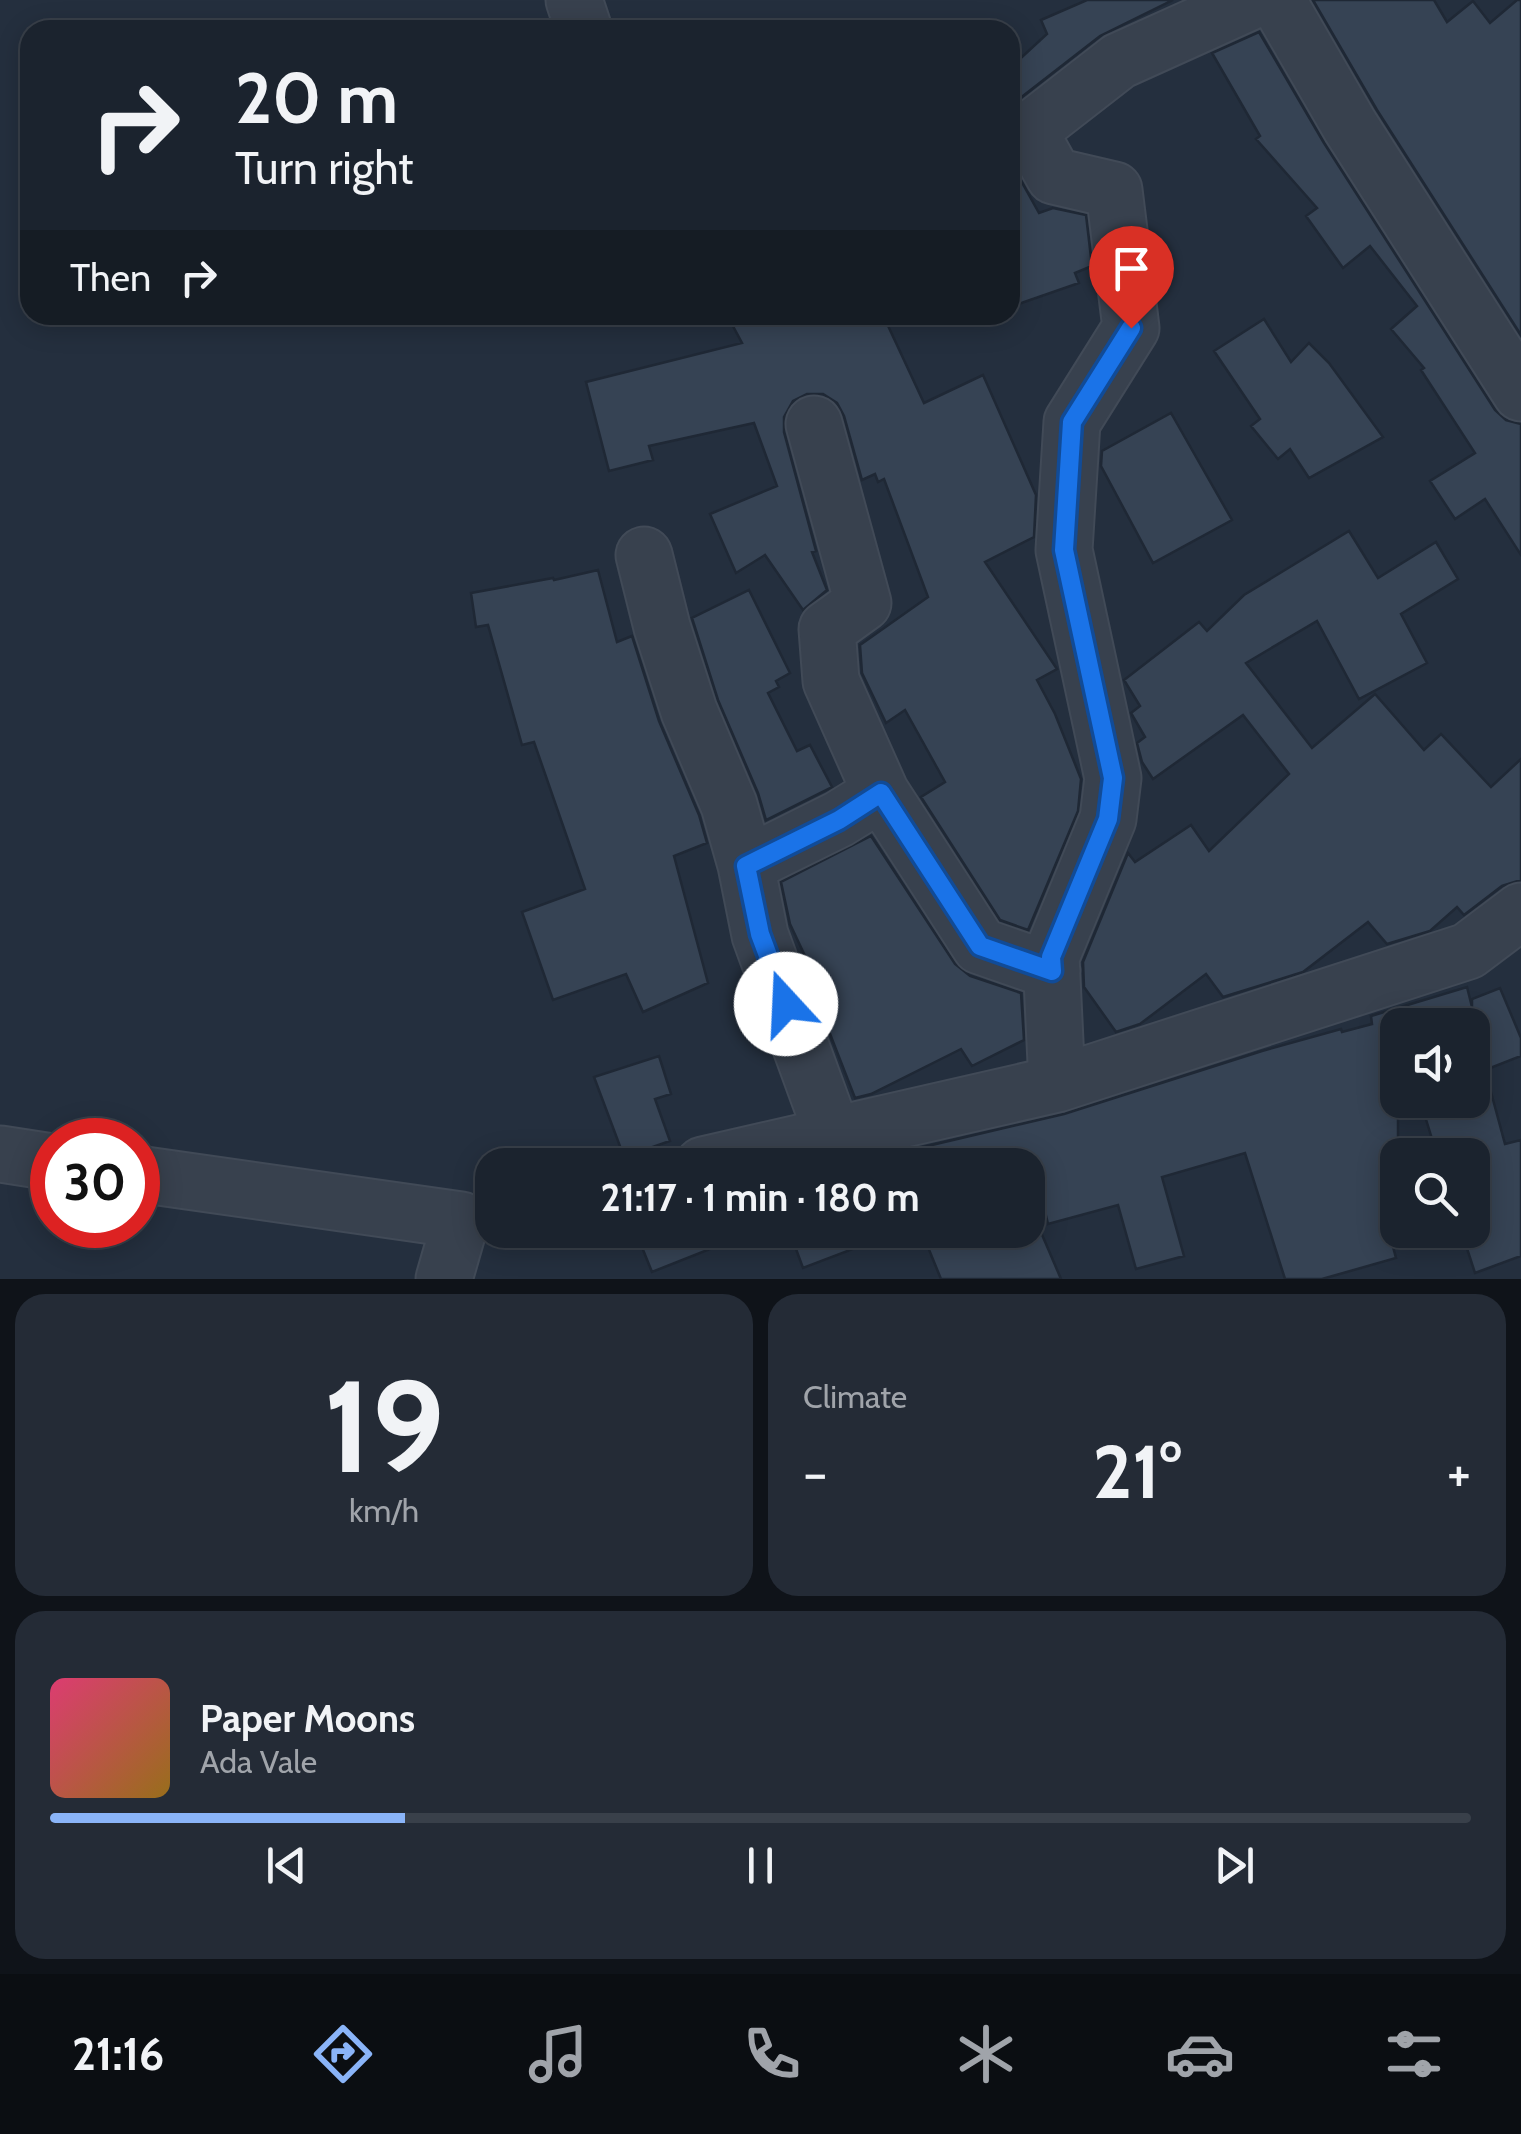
<!DOCTYPE html>
<html lang="en">
<head>
<meta charset="utf-8">
<style>
  body { margin:0; font-family:Cabin,sans-serif; background:#242b36; color:#f1f3f6; height:100vh; display:flex; flex-direction:column; font-size:38px; white-space:nowrap }
  * { box-sizing:border-box; margin:0 }
  p { font-size:32px; color:#a0a4aa }
  .icon { flex:none; width:55px; height:55px; fill:none; stroke:currentColor; stroke-width:2; stroke-linecap:round; stroke-linejoin:round }
  .map { position:relative; height:1279px; overflow:hidden }
  .sheet { display:flex; flex-direction:column; gap:15px; padding:15px; background:#0f1319; flex:1 }
  .sheet>* { flex:none }
  .top-card { position:absolute; left:20px; top:20px; width:1000px; height:305px; border-radius:30px; box-shadow:0 5px 25px #0003,0 0 0 2px #39404a; background:#1b232e; color:#f1f3f6; overflow:hidden }
  .controls { position:absolute; left:1380px; top:1008px; display:grid; gap:20px }
  .controls a { display:grid; place-items:center; width:110px; height:110px; border-radius:20px; background:#1b232e; box-shadow:0 5px 25px #0003,0 0 0 2px #39404a; font-size:50px }
  .speed { position:absolute; left:30px; top:1118px; display:flex; gap:20px; font-size:50px; font-weight:700; text-align:center }
  .speed>* { display:grid; place-content:center; width:130px; height:130px; border-radius:50%; background:#1b232e; box-shadow:0 5px 25px #0003,0 0 0 2px #39404a; line-height:1 }
  .speed .limit { border:15px solid #d22; background:#fff; color:#111 }
  .pin { position:absolute; display:grid; place-items:center; width:85px; height:85px; color:#fff; margin:-102px -42px; border-radius:50% 50% 50% 0; rotate:-45deg; box-shadow:0 0 10px #0007 }
  .pin .icon { rotate:45deg }
  .me { position:absolute; width:110px; margin:-55px; rotate:340deg; stroke-linejoin:round; filter:drop-shadow(0 0 8px #0008) }
  .turn { display:flex; align-items:center; gap:35px; height:210px; padding:0 50px; font-size:45px }
  .turn .icon { width:130px; height:130px; stroke-width:2.5 }
  .turn b { display:block; font-size:70px; line-height:85px }
  .then { display:flex; align-items:center; height:95px; padding:0 50px; background:#0003; gap:20px; font-size:38px }
  .big { font-size:75px; font-weight:700; line-height:1.1 }
  .sheet .widget { flex:1; display:flex; flex-direction:column; justify-content:center; gap:15px; min-width:0; padding:0 35px; border-radius:30px; background:#242b36 }
  .sheet .dial { align-items:center; gap:0 }
  .dial b { font-size:130px; line-height:1 }
  .song { display:flex; align-items:center; gap:30px }
  .cover { width:120px; height:120px; border-radius:15px; background:linear-gradient(135deg,hsl(340 70% 55%),hsl(40 70% 35%)) }
  .played { height:10px; border-radius:5px; background:linear-gradient(90deg,#8ab4f8 25%,#39404a 25%) }
  .keys { display:flex; justify-content:space-around; direction:ltr }
  .heat { display:flex; justify-content:space-between; align-items:center; font-size:55px; direction:ltr }
  .sheet .tiles { flex:1; display:grid; gap:15px; grid-template-columns:1fr 1fr }
  .widget:last-child { grid-column:span 2 }
  .trip { position:absolute; left:475px; top:1148px; width:570px; height:100px; border-radius:30px; background:#1b232e; box-shadow:0 5px 25px #0003,0 0 0 2px #39404a; font-weight:700; line-height:100px; text-align:center }
  .tabs { display:flex; height:160px; justify-content:space-around; align-items:center; background:#0b0e12; color:#a0a4aa }
  .tabs .icon { width:70px; height:70px }
  .tabs .active { color:#8ab4f8 }
  .tabs b { font-size:45px; color:#f1f3f6 }
  .map>svg:first-child { display:block }
  .building { fill:#364354; stroke:#1f2835; stroke-width:2.5 }
  .lines { fill:none; stroke-linecap:round; stroke-linejoin:round }
  .minor-casing { stroke:#414a57; stroke-width:59 }
  .minor { stroke:#38414e; stroke-width:55 }
  .route-casing { stroke:#114b97; stroke-width:25 }
  .route { stroke:#1a73e8; stroke-width:18 }
</style>
</head>
<body>
<div class="map">
<svg width="1521" height="1279" viewBox="0 0 1521 1279">
  <rect width="100%" height="100%" fill="#242f3e"/>
  <!-- building -->
  <path class="building" d="M 1087,0 L 1173,0 L 1100,36 L 1010,106 L 1010,68 L 1047,34 L 1041,20 Z
    M 1313,0 L 1434,0 L 1447,22 L 1473,1 L 1490,23 L 1517,0 L 1521,0 L 1521,335 L 1377,110 Z
    M 1259,32 L 1324,143 L 1495,410 L 1506,420 L 1521,424 L 1521,555 L 1485,499 L 1455,519 L 1430,481 L 1475,453 L 1421,370 L 1424,368 L 1391,329 L 1417,306 L 1370,246 L 1343,268 L 1306,216 L 1317,208 L 1256,139 L 1260,136 L 1212,53 Z
    M 1010,161 L 1039,213 L 1053,208 L 1086,215 L 1092,266 L 1075,273 L 1079,283 L 1010,307 Z
    M 727,315 L 883,315 L 924,403 L 983,375 L 1036,495 L 1034,537 L 985,562 L 1057,669 L 1037,680 L 1055,714 L 1081,779 L 1078,811 L 1028,930 L 1000,920 L 921,797 L 945,782 L 905,710 L 886,723 L 862,673 L 860,645 L 928,597 L 884,479 L 878,482 L 875,474 L 862,480 L 844,416 L 837,403 L 823,394 L 807,394 L 793,401 L 784,417 L 784,432 L 816,551 L 812,552 L 827,590 L 803,610 L 765,555 L 736,573 L 710,514 L 777,486 L 754,423 L 649,446 L 653,460 L 609,471 L 586,382 L 742,343 Z
    M 1264,319 L 1291,362 L 1309,343 L 1329,363 L 1383,437 L 1309,478 L 1290,449 L 1278,459 L 1251,426 L 1260,419 L 1214,351 Z
    M 1171,413 L 1232,520 L 1153,563 L 1101,466 L 1102,451 Z
    M 1349,531 L 1378,578 L 1436,542 L 1458,579 L 1401,614 L 1427,663 L 1359,699 L 1317,621 L 1246,663 L 1312,748 L 1375,694 L 1424,750 L 1441,734 L 1491,787 L 1521,759 L 1521,880 L 1502,886 L 1464,915 L 1457,907 L 1430,931 L 1387,944 L 1368,922 L 1303,972 L 1223,997 L 1206,974 L 1140,1024 L 1116,1032 L 1084,987 L 1083,962 L 1128,853 L 1135,862 L 1191,825 L 1209,851 L 1289,774 L 1243,715 L 1153,779 L 1142,762 L 1137,743 L 1145,737 L 1131,713 L 1140,706 L 1124,680 L 1199,622 L 1207,631 L 1244,595 Z
    M 598,570 L 617,642 L 632,636 L 659,721 L 699,815 L 707,843 L 674,856 L 708,983 L 643,1012 L 626,974 L 553,1000 L 522,912 L 585,889 L 534,742 L 522,745 L 488,625 L 476,627 L 471,593 L 553,578 L 554,580 Z
    M 749,590 L 790,673 L 776,681 L 779,687 L 768,693 L 797,751 L 810,745 L 832,787 L 766,820 L 758,793 L 718,700 L 692,618 Z
    M 871,836 L 955,964 L 970,976 L 1021,993 L 1024,1040 L 972,1066 L 961,1049 L 871,1094 L 855,1098 L 811,985 L 807,960 L 790,924 L 781,882 Z
    M 1467,987 L 1472,1007 L 1472,999 L 1500,988 L 1521,1038 L 1521,1056 L 1485,1070 L 1505,1144 L 1521,1140 L 1521,1256 L 1475,1273 L 1461,1230 L 1472,1230 L 1472,1155 L 1437,1155 L 1420,1100 L 1472,1100 L 1472,1025 L 1398,1025 L 1398,1215 L 1385,1217 L 1396,1258 L 1322,1279 L 1285,1279 L 1245,1153 L 1162,1177 L 1184,1256 L 1136,1269 L 1118,1205 L 1048,1224 L 1034,1165 L 883,1165 L 883,1160 L 915,1149 L 1064,1114 L 1262,1051 L 1341,1029 L 1342,1032 L 1372,1024 L 1371,1016 Z
    M 659,1056 L 671,1094 L 655,1099 L 670,1141 L 624,1157 L 594,1077 Z
    M 635,1230 L 753,1230 L 753,1232 L 652,1272 Z
    M 789,1230 L 895,1230 L 895,1233 L 803,1268 Z
    M 921,1230 L 1040,1230 L 1061,1279 L 941,1279 Z"/>
  <g class="lines">
    <defs>
      <path id="minor" d="M 574,0 L 584,30
        M 1277,0 L 1350,126 L 1521,393
        M 814,424 L 863,603 L 827,629 L 831,681 L 881,793
        M 644,555 L 662,627 L 689,711 L 729,805 L 746,865
        M 1057,1084 L 1051,957 L 1108,819 L 1113,778 L 1064,550 L 1072,422 L 1131,328 L 1114,190 L 1054,176 L 1029,131 L 1119,61 L 1254,0
        M 833,1135 L 760,935 L 746,865 L 839,819 L 881,793 L 980,946 L 1052,971
        M 0,1154 L 52,1162
        M 703,1165 L 1057,1084 L 1468,951 L 1521,911
        M 138,1174 L 461,1220 L 444,1279"/>
    </defs>
    <!-- minor casing -->
    <use href="#minor" class="minor-casing"/>
    <!-- minor -->
    <use href="#minor" class="minor"/>
  </g>
  <g class="lines">
    <defs>
      <path id="route" d="M 786,1004 L 760,934 L 746,866 L 839,820 L 881,793 L 980,946 L 1052,971 L 1051,957 L 1108,819 L 1113,778 L 1064,550 L 1072,422 L 1131,328"/>
    </defs>
    <!-- route casing -->
    <use href="#route" class="route-casing"/>
    <!-- route -->
    <use href="#route" class="route"/>
  </g>
</svg>
<div class="controls">
<a><svg class="icon" aria-label="sound" viewBox="0 0 24 24"><path d="M4 9h4l5-4v14l-5-4H4zM17 9q2 3 0 6"/></svg></a>
<a><svg class="icon" aria-label="search" viewBox="0 0 24 24"><circle cx="10" cy="10" r="6"/><path d="M15 15l6 6"/></svg></a>
</div>
<div class="speed"><div class="limit">30</div></div>
<div class="pin" style="left:1131px;top:328px;background:#d93025"><svg class="icon" aria-label="arrive" viewBox="0 0 24 24"><path d="M6 21V4h12l-3 4 3 4H6"/></svg></div>
<svg class="me" style="left:786px;top:1004px" viewBox="-20 -20 40 40"><circle r="19" fill="#fff"/><path d="M0-13L10 11 0 6-10 11z" fill="#1a73e8"/></svg>
<div class="trip">21:17 · 1 min · 180 m</div>
<div class="top-card">
<div class="turn"><svg class="icon" aria-label="right" viewBox="0 0 24 24"><path d="M7 20v-9h11M14 6l5 5-5 5"/></svg><div><b>20 m</b>Turn right</div></div>
<div class="then">Then<svg class="icon" aria-label="right" viewBox="0 0 24 24"><path d="M7 20v-9h11M14 6l5 5-5 5"/></svg></div>
</div>
</div>
<section class="sheet">
<div class="tiles">
<div class="widget dial"><b>19</b><p>km/h</p></div>
<div class="widget"><p>Climate</p>
<div class="heat"><a>−</a><b class="big">21°</b><a>+</a></div>
</div>
<div class="widget">
<div class="song"><i class="cover"></i><div><b>Paper Moons</b><p>Ada Vale</p></div></div>
<div class="played"></div>
<div class="keys"><svg class="icon" aria-label="previous" viewBox="0 0 24 24"><path d="M18 5L8 12l10 7zM5 5v14"/></svg><svg class="icon" aria-label="pause" viewBox="0 0 24 24"><path d="M8 5v14M16 5v14"/></svg><svg class="icon" aria-label="next" viewBox="0 0 24 24"><path d="M6 5l10 7-10 7zM19 5v14"/></svg></div>
</div>
</div>
</section>
<nav class="tabs">
<b>21:16</b>
<svg class="icon active" aria-label="directions" viewBox="0 0 24 24"><path d="M12 3l9 9-9 9-9-9zM9 14v-3h6M13 9l2 2-2 2"/></svg>
<svg class="icon" aria-label="music" viewBox="0 0 24 24"><path d="M9 18V5l10-2v13"/><circle cx="6" cy="18" r="3"/><circle cx="16" cy="16" r="3"/></svg>
<svg class="icon" aria-label="phone" viewBox="0 0 24 24"><path d="M5 4h4l2 5-3 2q2 4 5 5l2-3 5 2v4C11 20 4 13 5 4z"/></svg>
<svg class="icon" aria-label="climate" viewBox="0 0 24 24"><path d="M12 3v18M4 7l16 10M4 17L20 7"/></svg>
<svg class="icon" aria-label="car" viewBox="0 0 24 24"><path d="M5 17H2v-5l4-1 3-4h7l3 4 3 1v5h-3M9 17h6M6 11h13"/><circle cx="7" cy="17" r="2"/><circle cx="17" cy="17" r="2"/></svg>
<svg class="icon" aria-label="filters" viewBox="0 0 24 24"><path d="M4 7h16M4 17h16"/><circle cx="9" cy="7" r="2"/><circle cx="15" cy="17" r="2"/></svg>
</nav>
</body>
</html>
